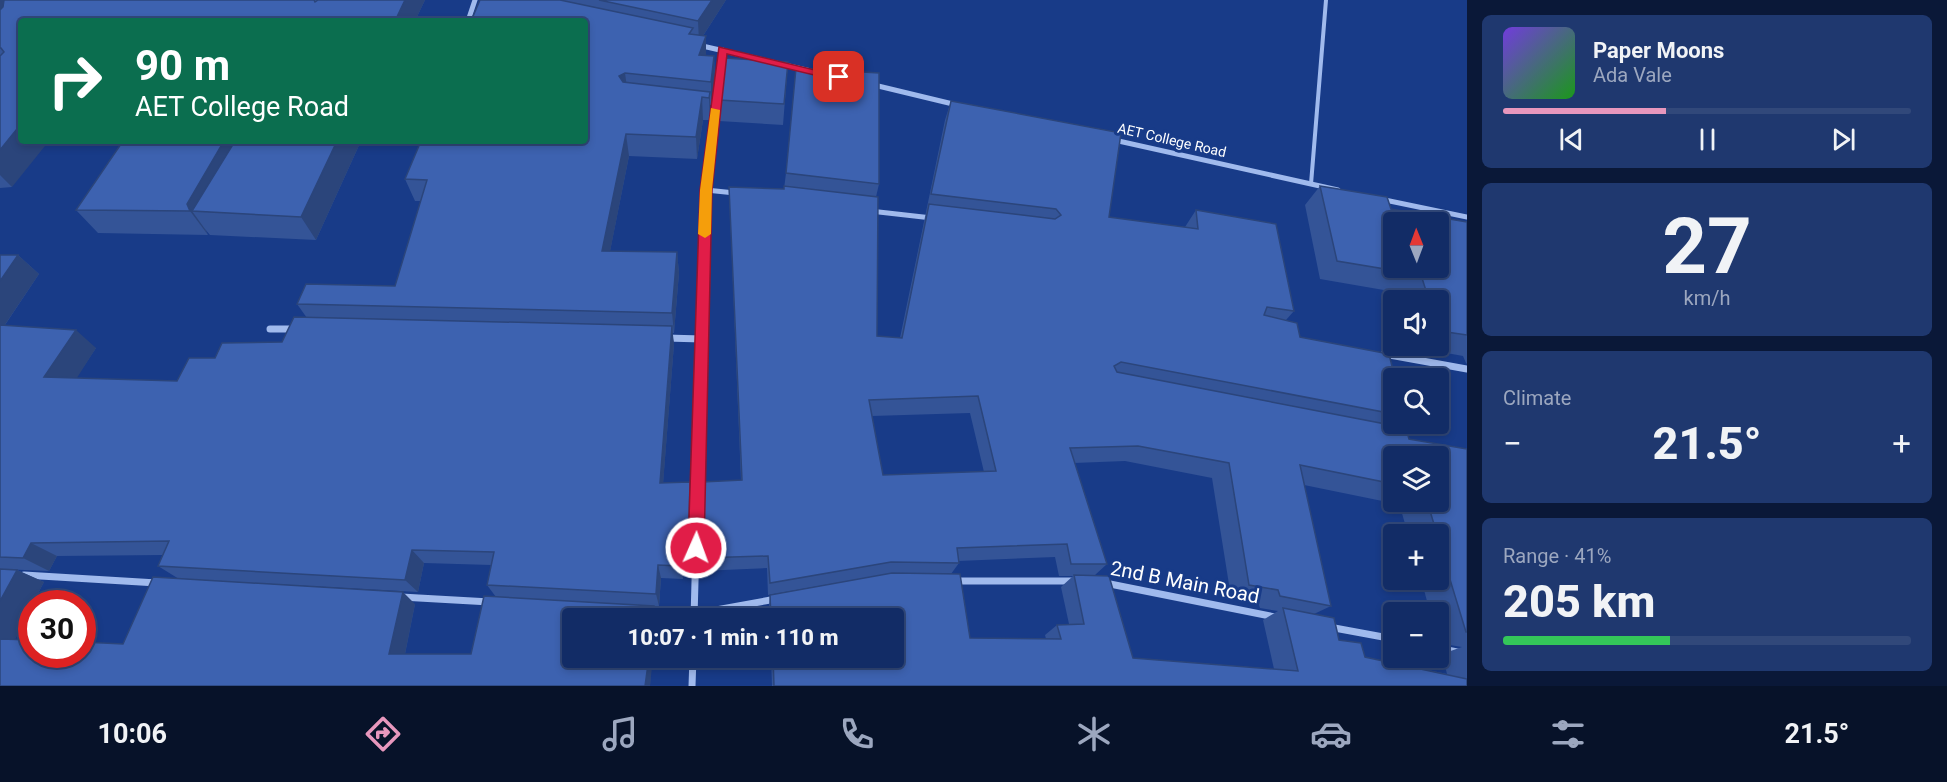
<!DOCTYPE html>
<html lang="en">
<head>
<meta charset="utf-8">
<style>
  body { margin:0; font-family:Roboto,sans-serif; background:#1f386f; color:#f1f3f6; height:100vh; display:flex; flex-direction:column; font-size:22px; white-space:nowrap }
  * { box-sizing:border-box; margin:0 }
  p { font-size:20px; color:#9ca7bf }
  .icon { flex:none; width:33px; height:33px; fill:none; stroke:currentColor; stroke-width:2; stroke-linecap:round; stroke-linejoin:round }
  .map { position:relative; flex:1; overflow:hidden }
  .drawer { display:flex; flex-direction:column; gap:15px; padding:15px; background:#0a1838; width:480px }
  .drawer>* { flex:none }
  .banner { position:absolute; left:18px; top:18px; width:570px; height:126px; border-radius:6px; box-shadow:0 3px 9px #0003,0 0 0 2px #31487a; background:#0b6e4f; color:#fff; overflow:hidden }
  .needle { width:39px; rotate:359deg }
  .buttons { position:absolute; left:1383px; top:212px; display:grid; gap:12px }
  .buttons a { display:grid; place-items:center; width:66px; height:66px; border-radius:6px; background:#122c66; box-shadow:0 3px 9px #0003,0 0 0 2px #31487a; font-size:30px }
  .speed { position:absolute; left:18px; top:590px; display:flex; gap:12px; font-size:30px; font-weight:700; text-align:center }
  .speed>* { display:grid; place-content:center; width:78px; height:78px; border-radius:50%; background:#122c66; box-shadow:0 3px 9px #0003,0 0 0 2px #31487a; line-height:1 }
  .speed .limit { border:9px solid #d22; background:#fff; color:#111 }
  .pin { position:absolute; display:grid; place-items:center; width:51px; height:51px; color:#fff; margin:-26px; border-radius:12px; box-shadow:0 3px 9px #0006 }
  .me { position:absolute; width:66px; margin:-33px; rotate:2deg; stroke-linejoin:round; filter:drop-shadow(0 0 4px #0008) }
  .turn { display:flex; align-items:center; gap:21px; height:126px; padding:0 18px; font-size:27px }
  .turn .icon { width:78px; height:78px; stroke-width:2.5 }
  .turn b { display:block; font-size:42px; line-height:51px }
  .big { font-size:45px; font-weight:800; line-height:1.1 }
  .drawer .tile { flex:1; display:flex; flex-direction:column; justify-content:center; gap:9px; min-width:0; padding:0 21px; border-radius:9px; background:#1f386f }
  .drawer .dial { align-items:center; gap:0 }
  .dial b { font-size:78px; line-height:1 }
  .song { display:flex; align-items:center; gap:18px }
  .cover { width:72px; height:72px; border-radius:9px; background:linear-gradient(135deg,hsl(260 70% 55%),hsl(120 70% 35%)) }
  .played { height:6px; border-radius:3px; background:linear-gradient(90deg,#e797bd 40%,#31487a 40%) }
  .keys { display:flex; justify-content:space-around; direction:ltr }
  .heat { display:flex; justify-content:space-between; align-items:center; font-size:33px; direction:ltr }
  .charge { height:9px; border-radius:4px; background:linear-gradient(90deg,#34c759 41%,#31487a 0) }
  .trip { position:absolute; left:562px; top:608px; width:342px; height:60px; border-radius:6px; background:#122c66; box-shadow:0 3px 9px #0003,0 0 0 2px #31487a; font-weight:800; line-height:60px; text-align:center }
  .tab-bar { display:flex; height:96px; justify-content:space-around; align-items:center; background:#071229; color:#9ca7bf }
  .tab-bar .icon { width:42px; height:42px }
  .tab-bar .active { color:#e797bd }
  .tab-bar b { font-size:27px; color:#f1f3f6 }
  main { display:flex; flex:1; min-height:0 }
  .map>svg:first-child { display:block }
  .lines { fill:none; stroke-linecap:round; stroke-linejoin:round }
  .service { stroke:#a0baed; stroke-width:4 }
  .minor-far1 { stroke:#a0baed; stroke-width:5 }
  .minor { stroke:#a0baed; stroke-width:7 }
  .wall { fill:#345497; fill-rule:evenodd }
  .shaded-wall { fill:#2b457b }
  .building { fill:#3d62b0; stroke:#2b457b; stroke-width:1.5; fill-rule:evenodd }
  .route { fill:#e11d48; stroke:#92132f; stroke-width:1.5 }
  .slow { fill:#f59e0b }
  .labels { text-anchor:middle; stroke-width:6; stroke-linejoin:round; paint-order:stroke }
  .far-street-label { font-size:14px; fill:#fff; stroke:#183b88 }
  .near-street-label { font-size:20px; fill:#fff; stroke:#183b88 }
</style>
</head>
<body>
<main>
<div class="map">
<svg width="1467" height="686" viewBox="0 0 1467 686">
  <rect width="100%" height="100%" fill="#183b88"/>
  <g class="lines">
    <!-- service -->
    <path class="service" d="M 1311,184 L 1326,0"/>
    <!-- minor-far1 -->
    <path class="minor-far1" d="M 468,21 L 475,0
      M 698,45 L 811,71
      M 874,85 L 957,105
      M 1114,140 L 1338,190
      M 706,190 L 735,193
      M 1380,199 L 1467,217
      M 870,211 L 932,218
      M 703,292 L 706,190 L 723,50"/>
    <!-- minor -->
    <path class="minor" d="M 270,329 L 296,329
      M 666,338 L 702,339
      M 1384,354 L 1467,369
      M 24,575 L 157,583
      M 956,581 L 1074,581
      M 1105,583 L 1275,617
      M 401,597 L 490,602
      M 650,611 L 694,614 L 776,599
      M 694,618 L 703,290
      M 1329,627 L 1394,639
      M 1438,648 L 1467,654
      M 692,686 L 693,657"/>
  </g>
  <!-- wall -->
  <path class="wall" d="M 0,0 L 425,0 L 415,21 L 21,21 L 12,187 L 0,188 Z
    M 480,0 L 726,0 L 703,36 L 706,36 L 706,56 L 714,56 L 715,79 L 711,105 L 710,105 L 710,120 L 703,120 L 697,159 L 629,156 L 610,251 L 677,252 L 679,273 L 674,333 L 672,333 L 674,344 L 663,483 L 690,482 L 692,497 L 690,571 L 683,572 L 683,579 L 661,578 L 659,606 L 654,606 L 650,686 L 0,686 L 0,255 L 18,255 L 39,274 L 5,325 L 96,348 L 76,378 L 177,381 L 215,358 L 282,342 L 307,318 L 297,304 L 395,286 L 421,201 L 415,201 L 405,179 ZM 163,555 L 158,566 L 179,579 L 418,592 L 424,563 L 491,565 L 487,585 L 496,597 L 471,654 L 405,654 L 415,604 L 123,644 L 15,639 L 32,606 L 32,603 L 33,603 L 44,582 L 17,570 L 0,569 L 49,571 L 57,556 Z
    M 788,62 L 783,125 L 719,121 L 719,100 Z
    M 951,101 L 1109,217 L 1185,227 L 1196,210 L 1294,311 L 1286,320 L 1300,337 L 1394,378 L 1394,423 L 1391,425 L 1409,439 L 1467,449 L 1467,686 L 772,686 L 771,657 L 894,657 L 894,618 L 769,618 L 769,606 L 770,595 L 887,574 L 768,595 L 767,568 L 701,571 L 700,558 L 741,481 L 729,187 L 784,189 L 786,173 L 879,184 L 876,197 L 877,336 L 900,338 L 945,120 ZM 970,413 L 984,472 L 883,475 L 872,416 ZM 1394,456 L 1438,501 L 1394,501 ZM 1125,461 L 1212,478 L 1231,597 L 1258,602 L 1260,608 L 1278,611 L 1263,620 L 1274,669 L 1133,658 L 1095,575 L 1107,564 L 1074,463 ZM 1304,485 L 1397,504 L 1401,510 L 1408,534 L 1438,534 L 1438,579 L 1421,579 L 1430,612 L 1438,612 L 1438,643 L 1462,647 L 1442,654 L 1447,674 L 1365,657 L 1339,640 L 1314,614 L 1331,606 ZM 1055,557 L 1059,576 L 1073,576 L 1061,587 L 1069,624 L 1057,625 L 1045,635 L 1046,639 L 970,638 L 951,574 L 959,563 L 958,561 Z
    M 123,141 L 361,141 L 316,240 L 210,235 L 205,229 L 208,235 L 98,233 L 76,210 Z
    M 1320,186 L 1391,209 L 1467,222 L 1467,364 L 1466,363 L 1463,356 L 1419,348 L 1418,345 L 1438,345 L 1438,300 L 1403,300 L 1401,293 L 1320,279 L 1305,205 Z"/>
  <!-- shaded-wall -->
  <path class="shaded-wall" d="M 0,0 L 31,0 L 0,40 Z
    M 405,0 L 425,0 L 415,21 L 395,21 Z
    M 712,0 L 726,0 L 699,42 L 698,21 Z
    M 706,36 L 706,58 L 699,55 Z
    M 714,56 L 715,79 L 711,105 L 711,82 Z
    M 625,73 L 628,95 L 619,76 Z
    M 710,92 L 710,120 L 709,98 Z
    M 702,97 L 703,120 L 697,159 L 696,137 Z
    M 21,124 L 21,141 L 49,141 L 12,187 L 0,175 L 0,150 Z
    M 626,134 L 629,156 L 606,272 L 602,251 Z
    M 224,141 L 253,141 L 192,211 L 205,229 L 208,235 L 190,211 L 187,204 Z
    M 337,141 L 361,141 L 316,240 L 301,217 Z
    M 677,252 L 679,273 L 674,333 L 672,313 Z
    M 18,255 L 39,274 L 0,332 L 0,281 Z
    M 672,326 L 674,344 L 662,498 L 660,483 Z
    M 76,330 L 96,348 L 66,395 L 44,377 Z
    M 690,482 L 692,497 L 690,571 L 688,558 Z
    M 31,543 L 57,556 L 49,571 L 23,558 Z
    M 412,550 L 424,563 L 418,592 L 405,580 Z
    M 681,559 L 683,572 L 683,579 L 681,566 Z
    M 658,565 L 661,578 L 659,606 L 656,594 Z
    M 17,570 L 44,582 L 33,603 L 32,603 L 32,606 L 10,649 L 0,645 L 0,601 Z
    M 403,592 L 415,604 L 403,664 L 389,654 Z
    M 654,606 L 657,618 L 653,618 Z
    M 649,657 L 653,657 L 650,686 L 645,686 Z"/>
  <!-- building -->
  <path class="building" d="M 4,0 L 314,0 L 315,2 L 318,0 L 405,0 L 395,21 L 21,21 L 21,124 L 0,150 L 0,56 L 4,52 L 1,48 L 0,48 L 0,10 L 3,7 Z
    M 480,0 L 560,0 L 693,28 L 689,34 L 706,36 L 699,55 L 714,56 L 711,82 L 625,73 L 619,76 L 623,82 L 710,92 L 709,98 L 702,97 L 696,137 L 626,134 L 602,251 L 677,252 L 672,313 L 297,304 L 306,284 L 395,286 L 427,180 L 405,179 L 421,141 L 585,141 L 585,21 L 471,21 Z
    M 599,0 L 712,0 L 698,21 Z
    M 724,58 L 788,62 L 784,104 L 719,100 Z
    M 796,68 L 879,73 L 879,184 L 786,173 Z
    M 951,101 L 1121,133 L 1109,217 L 1198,229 L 1196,210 L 1276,224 L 1294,311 L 1267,307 L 1264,315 L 1297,323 L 1300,337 L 1389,354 L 1395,378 L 1394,378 L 1394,414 L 1121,362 L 1114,366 L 1117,372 L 1406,428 L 1409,439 L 1467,449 L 1467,632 L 1466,632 L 1438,540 L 1438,534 L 1437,534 L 1427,501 L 1438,501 L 1438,456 L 1394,456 L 1394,484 L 1300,465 L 1331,606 L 1280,596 L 1278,590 L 1249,585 L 1229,463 L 1138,446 L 1070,448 L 1107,564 L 1071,564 L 1067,544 L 957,548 L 959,563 L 891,562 L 770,583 L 768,556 L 700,558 L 702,482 L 742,480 L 729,187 L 784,189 L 784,186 L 878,197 L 877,336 L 902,338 L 929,204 L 1055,219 L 1061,215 L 1056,209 L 931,194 ZM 978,396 L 996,471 L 883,475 L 869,400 Z
    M 123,141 L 224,141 L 187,204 L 190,211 L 76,210 Z
    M 235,141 L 337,141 L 301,217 L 192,211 Z
    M 1320,186 L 1387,197 L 1391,209 L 1467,222 L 1467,335 L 1440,331 L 1438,326 L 1438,300 L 1429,300 L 1421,275 L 1337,261 ZM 1394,222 L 1438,222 L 1438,267 L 1394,267 Z
    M 0,255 L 18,255 L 0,281 Z
    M 294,317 L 672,326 L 660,483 L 690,482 L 688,558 L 681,559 L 681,566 L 658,565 L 656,594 L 487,585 L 494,552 L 412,550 L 405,580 L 158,566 L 169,541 L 31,543 L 23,558 L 0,557 L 0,325 L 76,330 L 44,377 L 177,381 L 189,358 L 215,358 L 222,343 L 282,342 Z
    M 0,569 L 17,570 L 0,601 Z
    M 892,573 L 960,574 L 970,638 L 1061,639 L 1057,625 L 1084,624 L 1074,575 L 1109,576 L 1133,658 L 1298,671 L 1283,608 L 1334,618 L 1339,640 L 1361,643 L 1365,657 L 1467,679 L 1467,686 L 774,686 L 773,657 L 894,657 L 894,618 L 771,618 L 770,595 Z
    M 153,577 L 403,592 L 389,654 L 471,654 L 484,596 L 654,606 L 653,618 L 573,618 L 573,657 L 649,657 L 645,686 L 0,686 L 0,639 L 32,640 L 32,654 L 82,654 L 82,642 L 123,644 Z"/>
  <!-- route -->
  <path class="route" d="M 719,47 L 844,77 L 839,81 L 727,54 L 712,190 L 704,548 L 702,554 L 696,556 L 690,554 L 688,548 L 700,190 Z"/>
  <!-- slow -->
  <path class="slow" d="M 711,108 L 720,110 L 712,190 L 711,234 L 705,238 L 698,234 L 700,190 Z"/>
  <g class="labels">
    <!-- far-street labels -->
    <g class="far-street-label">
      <text transform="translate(1172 140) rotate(13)" y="5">AET College Road</text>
    </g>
    <!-- near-street labels -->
    <g class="near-street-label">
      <text transform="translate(1185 582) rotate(11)" y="7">2nd B Main Road</text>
    </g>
  </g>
</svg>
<div class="buttons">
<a><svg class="needle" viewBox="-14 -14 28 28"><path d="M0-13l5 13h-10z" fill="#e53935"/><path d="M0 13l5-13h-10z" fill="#9ca7bf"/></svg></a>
<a><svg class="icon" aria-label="sound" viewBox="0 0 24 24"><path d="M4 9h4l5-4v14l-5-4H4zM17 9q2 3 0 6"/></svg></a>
<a><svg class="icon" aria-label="search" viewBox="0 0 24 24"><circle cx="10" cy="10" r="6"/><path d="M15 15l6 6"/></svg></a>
<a><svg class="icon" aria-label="layers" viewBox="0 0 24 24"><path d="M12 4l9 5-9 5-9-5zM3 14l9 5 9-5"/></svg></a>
<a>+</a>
<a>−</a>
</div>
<div class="speed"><div class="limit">30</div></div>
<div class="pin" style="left:839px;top:77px;background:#d93025"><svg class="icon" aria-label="arrive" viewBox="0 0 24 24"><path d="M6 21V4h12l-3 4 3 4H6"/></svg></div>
<svg class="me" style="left:696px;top:548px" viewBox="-20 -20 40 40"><circle r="17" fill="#e11d48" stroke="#fff" stroke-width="3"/><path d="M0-11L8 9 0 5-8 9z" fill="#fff"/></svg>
<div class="trip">10:07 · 1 min · 110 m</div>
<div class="banner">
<div class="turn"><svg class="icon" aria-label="right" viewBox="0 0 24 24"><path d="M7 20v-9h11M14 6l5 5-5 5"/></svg><div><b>90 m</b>AET College Road</div></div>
</div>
</div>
<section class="drawer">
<div class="tile">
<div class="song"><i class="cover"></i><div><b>Paper Moons</b><p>Ada Vale</p></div></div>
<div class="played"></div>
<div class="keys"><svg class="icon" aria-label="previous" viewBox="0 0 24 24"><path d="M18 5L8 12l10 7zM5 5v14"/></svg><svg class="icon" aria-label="pause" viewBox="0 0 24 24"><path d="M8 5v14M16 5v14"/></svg><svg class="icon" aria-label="next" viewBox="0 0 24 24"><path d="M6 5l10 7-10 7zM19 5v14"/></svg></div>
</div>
<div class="tile dial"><b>27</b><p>km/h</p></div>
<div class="tile"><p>Climate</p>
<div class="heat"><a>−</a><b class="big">21.5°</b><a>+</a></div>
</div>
<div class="tile"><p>Range · 41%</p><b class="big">205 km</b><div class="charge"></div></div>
</section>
</main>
<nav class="tab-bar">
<b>10:06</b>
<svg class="icon active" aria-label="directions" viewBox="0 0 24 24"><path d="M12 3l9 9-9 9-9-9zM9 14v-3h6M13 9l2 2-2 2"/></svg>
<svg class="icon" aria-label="music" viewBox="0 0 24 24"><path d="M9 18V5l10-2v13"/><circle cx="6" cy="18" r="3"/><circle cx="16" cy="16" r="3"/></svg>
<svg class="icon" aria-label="phone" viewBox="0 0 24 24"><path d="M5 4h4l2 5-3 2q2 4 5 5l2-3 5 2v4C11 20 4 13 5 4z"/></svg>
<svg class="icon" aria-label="climate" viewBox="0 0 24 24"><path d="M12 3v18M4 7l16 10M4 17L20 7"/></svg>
<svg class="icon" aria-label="car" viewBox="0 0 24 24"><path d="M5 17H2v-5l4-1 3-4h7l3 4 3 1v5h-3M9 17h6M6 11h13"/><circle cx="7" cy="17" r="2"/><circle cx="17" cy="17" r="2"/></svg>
<svg class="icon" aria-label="filters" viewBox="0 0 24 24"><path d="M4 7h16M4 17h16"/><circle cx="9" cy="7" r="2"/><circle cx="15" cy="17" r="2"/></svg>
<b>21.5°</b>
</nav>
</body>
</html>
